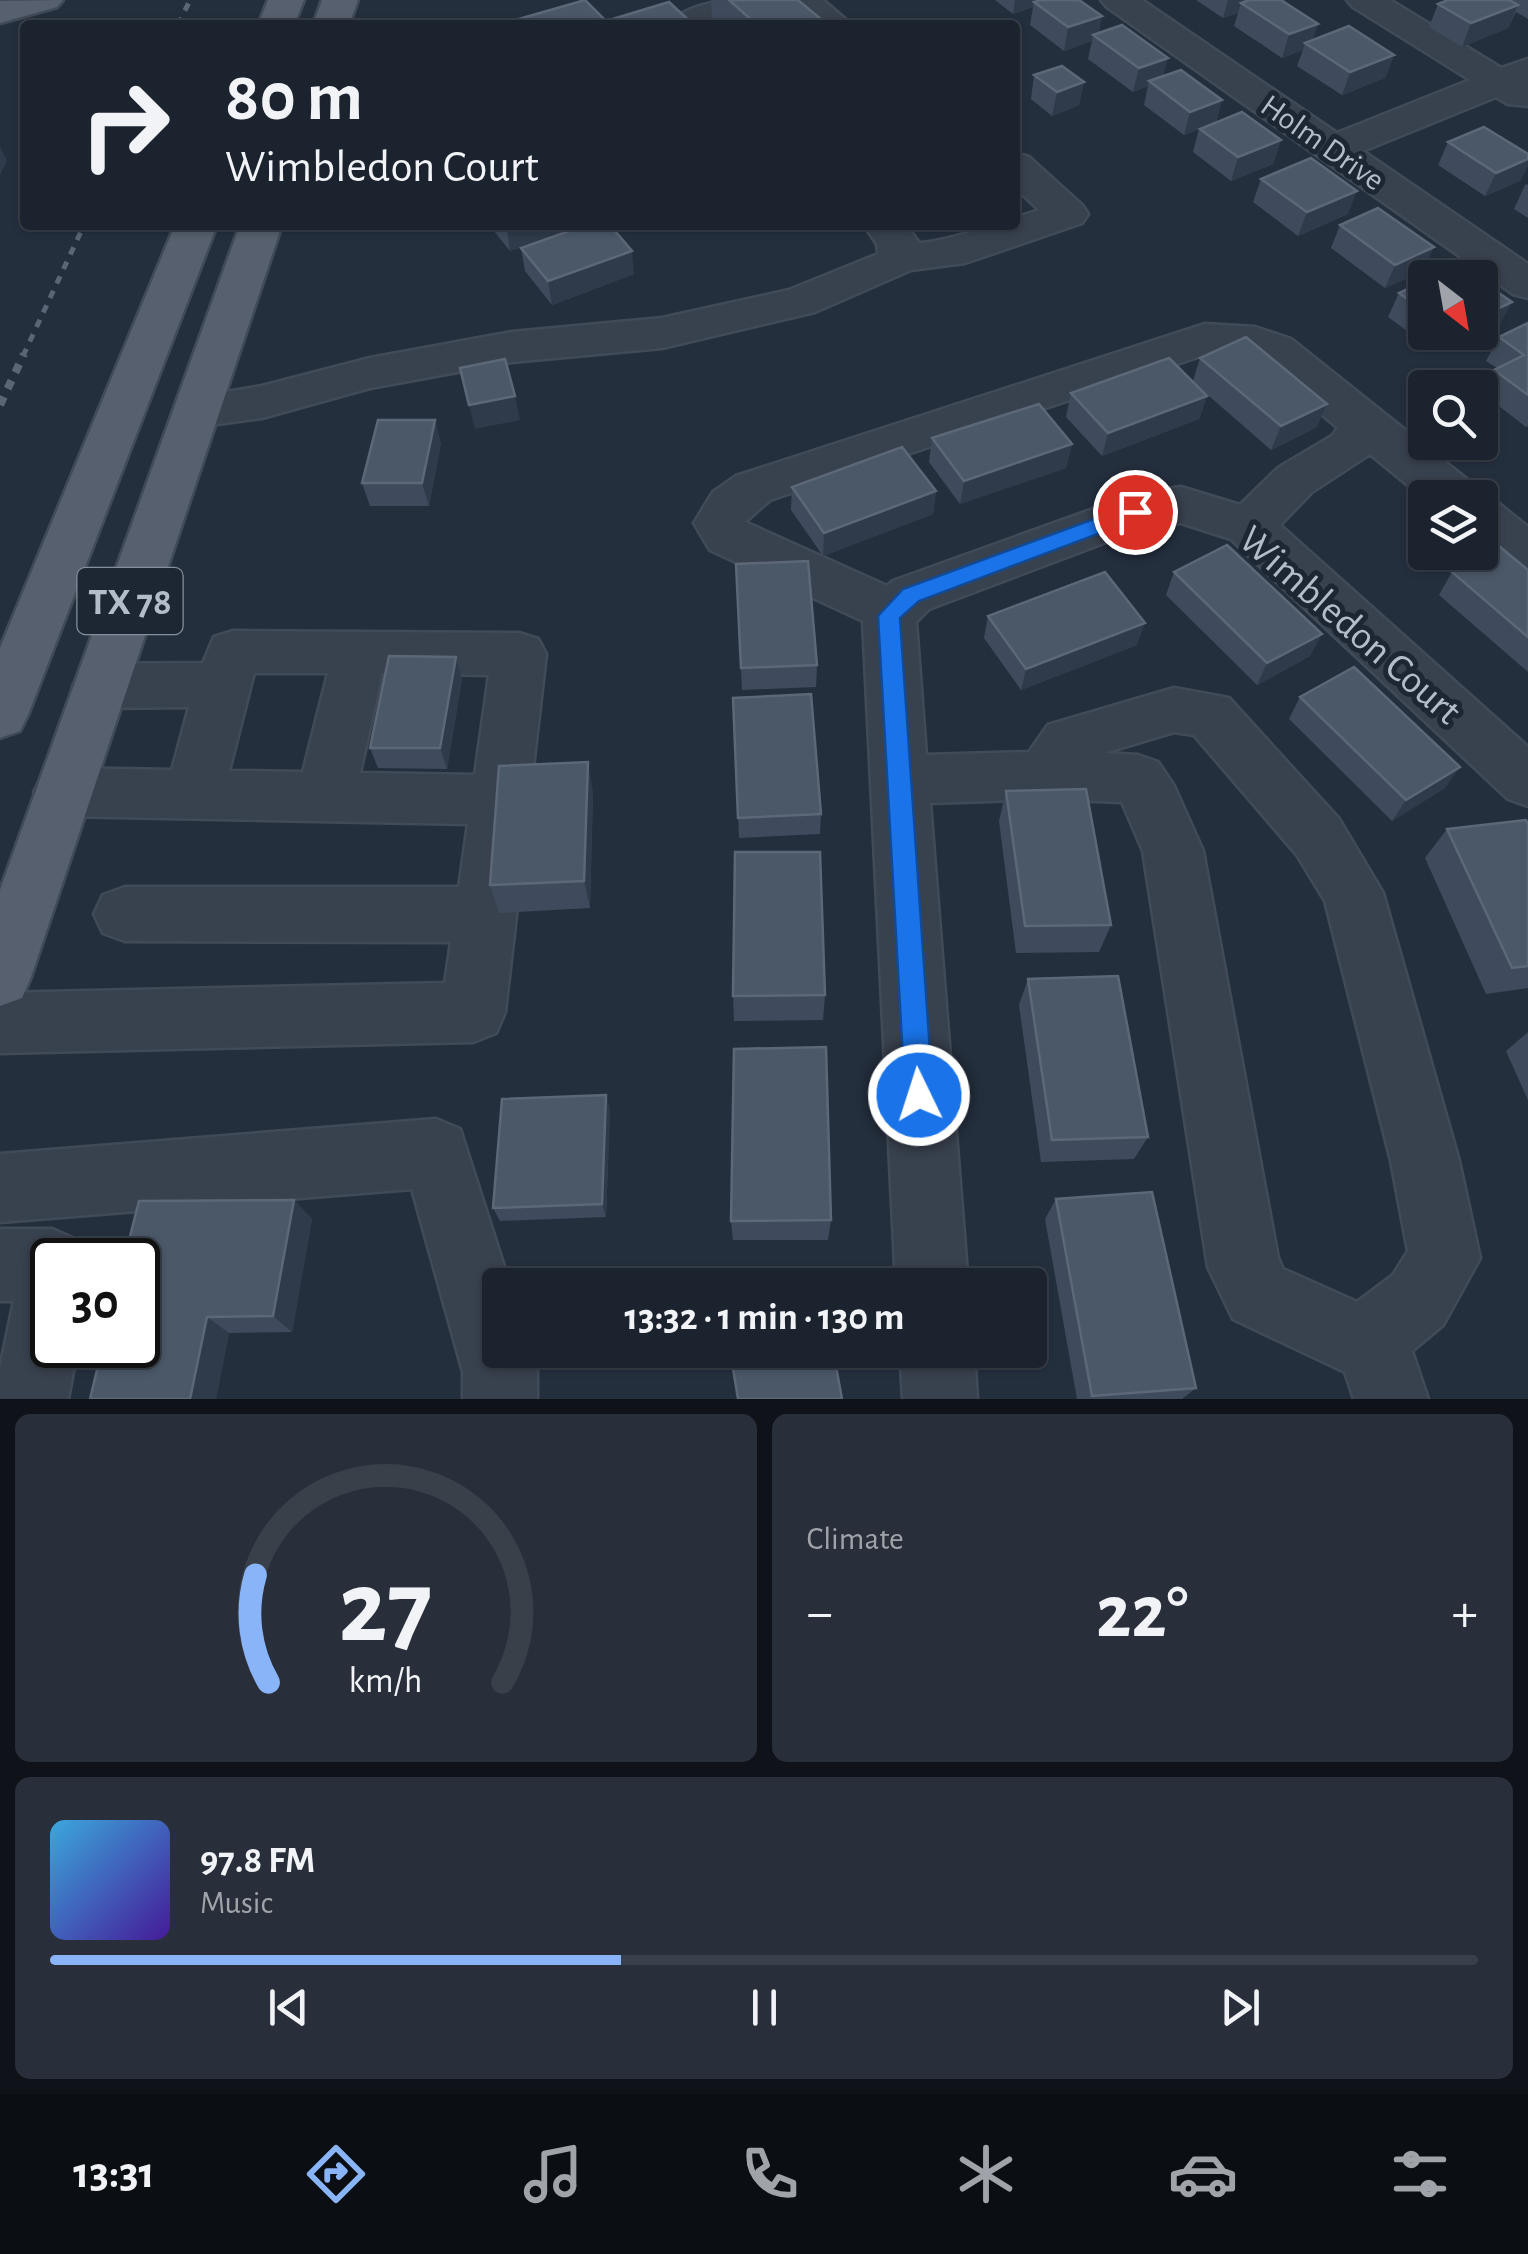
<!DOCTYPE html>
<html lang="en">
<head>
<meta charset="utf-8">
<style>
  body { margin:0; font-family:"Alegreya Sans",sans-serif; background:#282f3a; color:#f1f3f6; height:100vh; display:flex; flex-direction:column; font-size:38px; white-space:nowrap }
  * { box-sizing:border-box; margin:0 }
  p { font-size:32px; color:#a0a4aa }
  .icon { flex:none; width:55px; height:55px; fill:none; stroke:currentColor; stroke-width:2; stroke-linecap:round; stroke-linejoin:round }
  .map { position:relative; height:1399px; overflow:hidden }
  .drawer { display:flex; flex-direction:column; gap:15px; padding:15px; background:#0f1319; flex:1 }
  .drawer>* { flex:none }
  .banner { position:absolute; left:20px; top:20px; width:1000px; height:210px; border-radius:10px; box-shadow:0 2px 8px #0004,0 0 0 2px #39404a; background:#1b232e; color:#f1f3f6; overflow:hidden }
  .needle { width:65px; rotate:149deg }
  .controls { position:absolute; left:1408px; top:260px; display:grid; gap:20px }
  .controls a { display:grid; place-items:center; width:90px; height:90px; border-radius:10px; background:#1b232e; box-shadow:0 2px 8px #0004,0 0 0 2px #39404a; font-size:50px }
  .speed { position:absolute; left:30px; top:1238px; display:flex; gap:20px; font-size:50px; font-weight:700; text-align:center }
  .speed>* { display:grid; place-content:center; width:130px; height:130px; border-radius:50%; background:#1b232e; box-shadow:0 2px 8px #0004,0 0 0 2px #39404a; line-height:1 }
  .speed .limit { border:5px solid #111; border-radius:15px; background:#fff; color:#111 }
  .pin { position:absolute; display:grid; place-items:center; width:85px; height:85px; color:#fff; margin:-42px; border:5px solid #fff; border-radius:50%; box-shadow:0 2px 10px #0007 }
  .me { position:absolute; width:110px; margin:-55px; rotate:356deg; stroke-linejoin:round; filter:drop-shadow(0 0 8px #0008) }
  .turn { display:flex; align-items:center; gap:35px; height:210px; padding:0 40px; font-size:45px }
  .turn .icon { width:130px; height:130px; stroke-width:2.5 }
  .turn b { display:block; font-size:70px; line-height:85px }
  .big { font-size:75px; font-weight:600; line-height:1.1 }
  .drawer .widget { flex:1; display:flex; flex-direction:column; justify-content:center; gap:15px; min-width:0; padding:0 35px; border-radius:15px; background:#282f3a }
  .drawer .dial { align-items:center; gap:0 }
  .dial svg { height:260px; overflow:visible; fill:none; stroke:#39404a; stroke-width:7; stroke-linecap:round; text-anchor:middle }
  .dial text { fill:#f1f3f6; stroke:none }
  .song { display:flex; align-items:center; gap:30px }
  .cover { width:120px; height:120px; border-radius:15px; background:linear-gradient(135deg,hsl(200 70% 55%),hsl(260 70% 35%)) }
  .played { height:10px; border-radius:5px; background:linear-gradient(90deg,#8ab4f8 40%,#39404a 40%) }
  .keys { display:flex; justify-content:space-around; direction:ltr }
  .heat { display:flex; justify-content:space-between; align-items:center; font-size:55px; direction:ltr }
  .drawer .tiles { flex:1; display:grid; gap:15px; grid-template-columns:1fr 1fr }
  .widget:last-child { grid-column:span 2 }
  .trip { position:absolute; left:482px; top:1268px; width:565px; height:100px; border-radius:10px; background:#1b232e; box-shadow:0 2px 8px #0004,0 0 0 2px #39404a; font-weight:600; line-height:100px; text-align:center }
  .menu { display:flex; height:160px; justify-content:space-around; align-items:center; background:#0b0e12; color:#a0a4aa }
  .menu .icon { width:70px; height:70px }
  .menu .active { color:#8ab4f8 }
  .menu b { font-size:45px; color:#f1f3f6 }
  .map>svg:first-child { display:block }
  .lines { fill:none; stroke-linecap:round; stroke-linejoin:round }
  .minor-casing { stroke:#414a57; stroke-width:5 }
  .major-casing { stroke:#414a57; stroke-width:5 }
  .minor { fill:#38414e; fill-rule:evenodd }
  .major { fill:#56606e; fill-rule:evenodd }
  .rail-far1 { stroke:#5a6575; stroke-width:5; stroke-dasharray:8 8; stroke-linecap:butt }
  .rail { stroke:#5a6575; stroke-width:8; stroke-dasharray:9 9; stroke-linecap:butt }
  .wall { fill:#3f4b5c }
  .shaded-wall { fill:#2f3b4b }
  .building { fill:#4b5868; stroke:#5c6777; stroke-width:2.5 }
  .route { fill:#1a73e8; stroke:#114b97; stroke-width:2.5 }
  .labels { text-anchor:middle; stroke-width:10; stroke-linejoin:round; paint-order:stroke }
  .far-street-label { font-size:32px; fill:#b4bcc9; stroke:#1d2633 }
  .shield { fill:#1d2633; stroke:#878f9c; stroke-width:2.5 }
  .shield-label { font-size:38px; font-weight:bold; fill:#b4bcc9 }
  .street-label { font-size:40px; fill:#b4bcc9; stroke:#1d2633 }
</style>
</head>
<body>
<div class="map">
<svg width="1528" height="1399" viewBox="0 0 1528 1399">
  <rect width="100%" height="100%" fill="#242f3e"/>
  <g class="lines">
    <defs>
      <path id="minor" d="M 723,0 L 781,0 L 775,7 L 715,25 L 670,25 C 682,8 704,5 723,0 Z
        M 782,0 L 823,0 L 852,25 L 811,25 Z
        M 1101,0 L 1142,0 L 1337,133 L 1470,80 L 1353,7 L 1347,0 L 1390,0 L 1501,68 L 1528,59 L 1528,106 L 1508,104 L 1496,97 L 1363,151 L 1528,264 L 1528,298 L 1513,294 L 1107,7 Z
        M 1015,153 L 1029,157 L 1082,205 L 1088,214 L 1082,223 L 965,263 L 911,270 L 815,312 L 662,348 L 512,362 L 370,388 L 262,418 L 196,427 L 179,422 L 173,411 L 179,400 L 262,386 L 370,358 L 512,332 L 662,318 L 789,290 L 878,254 L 877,244 L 864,225 L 906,225 L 919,243 C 952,241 982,225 1015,225 L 1015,218 L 1039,210 L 1015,187 Z
        M 1205,324 L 1255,327 L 1291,339 L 1474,485 L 1482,498 L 1498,503 L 1528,527 L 1528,574 L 1510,568 L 1480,544 L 1480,498 L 1425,499 L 1370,454 L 1312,492 L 1280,525 L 1528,747 L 1528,806 L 1508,799 L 1231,539 L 1181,523 L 1141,529 L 929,609 L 916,622 L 926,755 L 1029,752 L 1048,725 L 1174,688 L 1229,698 L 1339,819 L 1383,893 L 1459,1161 L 1480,1258 L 1443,1325 L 1412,1351 L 1428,1399 L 1354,1399 L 1345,1372 L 1233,1319 L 1208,1267 L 1143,851 L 1122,802 L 1045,799 L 930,803 L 968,1285 L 896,1285 L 863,621 L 710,550 L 694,523 L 713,492 L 736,476 ZM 1207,354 L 1259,361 L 1338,428 L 1332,436 L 1278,468 L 1240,505 L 1181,487 L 1135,494 L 893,581 L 887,586 L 745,522 L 770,500 ZM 1174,732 L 1194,735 L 1297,855 L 1325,901 L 1391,1161 L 1408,1251 L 1393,1275 L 1357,1302 L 1283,1269 L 1278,1258 L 1203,851 L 1174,786 L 1158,762 L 1138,755 L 1104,753 Z
        M 233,631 L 519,633 L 538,639 L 546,654 L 505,1012 L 496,1033 L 473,1042 L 0,1053 L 0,993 L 445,983 L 451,942 L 125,941 L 103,933 L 94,914 L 103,895 L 125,887 L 459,887 L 468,824 L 63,816 L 43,809 L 34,792 L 43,775 L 63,768 L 172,770 L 189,707 L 100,708 L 81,702 L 73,686 L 81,670 L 100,664 L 203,663 L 214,637 ZM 254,673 L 328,673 L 303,772 L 229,771 ZM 382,673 L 489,675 L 475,775 L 360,773 Z
        M 436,1119 L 460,1129 L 510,1285 L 500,1285 L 500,1350 L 530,1350 L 537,1372 L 537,1399 L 463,1399 L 463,1372 L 412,1189 L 0,1222 L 0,1154 Z
        M 0,1229 L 52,1229 L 77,1240 L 85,1260 L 52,1260 L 52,1345 L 78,1345 L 68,1399 L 0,1399 L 0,1368 L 14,1301 L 0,1301 Z
        M 900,1350 L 974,1350 L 977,1399 L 903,1399 Z"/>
      <path id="major" d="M 63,0 L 57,7 L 0,23 L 0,1 Z
        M 268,0 L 304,0 L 294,25 L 258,25 Z
        M 322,0 L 358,0 L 349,25 L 313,25 Z
        M 175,225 L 217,225 L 28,715 L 20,731 L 0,738 L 0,648 Z
        M 240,225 L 282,225 L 31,977 L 22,998 L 0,1006 L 0,890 Z"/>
    </defs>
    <!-- minor casing -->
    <use href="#minor" class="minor-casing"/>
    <!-- major casing -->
    <use href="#major" class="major-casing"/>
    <!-- minor -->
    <use href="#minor" class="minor"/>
    <!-- major -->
    <use href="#major" class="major"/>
    <!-- rail-far1 -->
    <path class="rail-far1" d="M 178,25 L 190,0
      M 23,356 L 84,225"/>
    <!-- rail -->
    <path class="rail" d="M 0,405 L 24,354"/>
  </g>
  <!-- wall -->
  <path class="wall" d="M 711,0 L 798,0 L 828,25 L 720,25 L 712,17 Z
    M 995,0 L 1079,0 L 1099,33 L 1163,76 L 1222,100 L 1216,122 L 1281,140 L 1273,164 L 1231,181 L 1193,152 L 1199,129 L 1184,135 L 1144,105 L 1148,86 L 1133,92 L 1088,59 L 1092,41 L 1064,51 L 1030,25 L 1033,7 L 1013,14 Z
    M 1196,0 L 1281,0 L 1313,40 L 1394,55 L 1385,78 L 1342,95 L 1297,66 L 1303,50 L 1282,58 L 1234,26 L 1238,13 L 1223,18 Z
    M 1448,0 L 1528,0 L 1528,19 L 1516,12 L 1508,28 L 1462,47 L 1429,27 L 1438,4 Z
    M 1034,75 L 1084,82 L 1079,105 L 1052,116 L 1031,99 Z
    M 1448,142 L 1528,154 L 1528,165 L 1520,181 L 1485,196 L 1438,165 Z
    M 1261,179 L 1348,214 L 1298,236 L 1253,202 Z
    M 1528,184 L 1528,218 L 1514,209 L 1525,185 Z
    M 489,225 L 610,225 L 634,274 L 552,305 L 525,271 L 521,248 L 542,240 L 510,251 Z
    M 1340,225 L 1423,271 L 1385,288 L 1331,248 Z
    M 1425,281 L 1425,332 L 1480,332 L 1499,326 L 1452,349 L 1438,338 L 1425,344 L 1388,317 L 1399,293 Z
    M 1528,323 L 1528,426 L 1526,427 L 1482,393 L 1494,370 L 1497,368 L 1486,361 L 1499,337 Z
    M 1200,358 L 1317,427 L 1271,450 L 1193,382 L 1207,396 L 1199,419 L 1102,456 L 1066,417 L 1071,393 L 1193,381 Z
    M 932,438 L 1072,444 L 1066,468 L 960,504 L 929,462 Z
    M 441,443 L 429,506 L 370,506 L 362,483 Z
    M 792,487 L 936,491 L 933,514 L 823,556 L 791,510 Z
    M 736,564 L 817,665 L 816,687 L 742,690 Z
    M 1528,570 L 1528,672 L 1439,595 L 1452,572 Z
    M 1174,572 L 1310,656 L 1257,685 L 1166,595 Z
    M 988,616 L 1137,645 L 1021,690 L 984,638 Z
    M 456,657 L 462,679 L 447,769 L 378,768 L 370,748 Z
    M 1300,697 L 1445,788 L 1392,821 L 1289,719 Z
    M 733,698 L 821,814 L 820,834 L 739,838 Z
    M 1006,791 L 1111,925 L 1099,952 L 1016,953 L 999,821 Z
    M 593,792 L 590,908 L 499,913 L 490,885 Z
    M 1528,824 L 1528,988 L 1486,994 L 1425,858 L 1447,829 Z
    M 1028,979 L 1148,1137 L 1134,1159 L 1041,1162 L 1019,1005 Z
    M 825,995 L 823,1020 L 734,1021 L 733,996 Z
    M 1528,1032 L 1528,1100 L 1506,1051 Z
    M 606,1095 L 610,1111 L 606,1217 L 500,1221 L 493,1208 Z
    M 1056,1199 L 1196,1388 L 1182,1399 L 1077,1399 L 1045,1219 Z
    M 294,1200 L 312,1219 L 292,1332 L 229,1333 L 216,1399 L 90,1399 Z
    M 831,1220 L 828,1240 L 733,1240 L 731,1221 Z"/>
  <!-- shaded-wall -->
  <path class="shaded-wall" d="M 1015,0 L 1050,0 L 1034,2 L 1033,7 L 1013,14 Z
    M 1228,0 L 1251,0 L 1241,3 L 1238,13 L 1223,18 Z
    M 1518,5 L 1508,28 L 1462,47 L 1471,23 Z
    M 1102,16 L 1098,39 L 1093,35 L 1092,41 L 1064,51 L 1068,27 Z
    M 1318,24 L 1311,46 L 1305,43 L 1303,50 L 1282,58 L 1289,34 Z
    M 1394,55 L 1385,78 L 1342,95 L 1350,72 Z
    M 1168,58 L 1162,81 L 1149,81 L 1148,86 L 1133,92 L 1139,68 Z
    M 1084,82 L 1079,105 L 1052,116 L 1057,92 Z
    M 1222,100 L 1216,123 L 1184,135 L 1190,112 Z
    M 1281,140 L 1273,164 L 1231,181 L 1238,157 Z
    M 0,147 L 7,161 L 0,175 Z
    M 1528,159 L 1528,165 L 1520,181 L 1485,196 L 1496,173 Z
    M 1357,191 L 1348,214 L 1298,236 L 1307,212 Z
    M 506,225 L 586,225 L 510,251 Z
    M 1434,247 L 1423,271 L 1385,288 L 1395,265 Z
    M 632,251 L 634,274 L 552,305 L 548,281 Z
    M 1512,302 L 1499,326 L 1452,349 L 1460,332 L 1480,332 L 1480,317 Z
    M 1430,332 L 1440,332 L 1438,338 L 1425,344 Z
    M 515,396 L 520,420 L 475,429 L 469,405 Z
    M 1207,396 L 1199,419 L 1102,456 L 1108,433 Z
    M 1327,404 L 1317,427 L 1271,450 L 1281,426 Z
    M 435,420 L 441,443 L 429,506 L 422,483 Z
    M 1072,444 L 1066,468 L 960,504 L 964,481 Z
    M 936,491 L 933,514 L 823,556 L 824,533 Z
    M 1145,623 L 1137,645 L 1021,690 L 1026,669 Z
    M 1322,634 L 1310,656 L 1257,685 L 1267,663 Z
    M 456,657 L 462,679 L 447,769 L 440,748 Z
    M 588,762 L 593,792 L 590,908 L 584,881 Z
    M 1460,767 L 1445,788 L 1392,821 L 1406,800 Z
    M 606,1095 L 610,1111 L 606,1217 L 602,1204 Z
    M 294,1200 L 312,1219 L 292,1332 L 273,1316 Z
    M 207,1317 L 229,1333 L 216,1399 L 190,1399 Z"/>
  <!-- building -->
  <path class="building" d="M 585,0 L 606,21 L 669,2 L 694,25 L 498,25 Z
    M 729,0 L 798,0 L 828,25 L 757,25 Z
    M 1041,0 L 1079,0 L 1102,16 L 1068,27 L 1034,2 Z
    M 1249,0 L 1281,0 L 1318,24 L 1289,34 L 1241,3 Z
    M 1448,0 L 1509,0 L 1518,5 L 1471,23 L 1438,4 Z
    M 1122,25 L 1168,58 L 1139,68 L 1093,35 Z
    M 1349,26 L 1394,55 L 1350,72 L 1305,43 Z
    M 1062,66 L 1084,82 L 1057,92 L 1034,75 Z
    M 1181,70 L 1222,100 L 1190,112 L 1149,81 Z
    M 1242,112 L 1281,140 L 1238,157 L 1200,129 Z
    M 1484,127 L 1528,154 L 1528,159 L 1496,173 L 1448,142 Z
    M 1311,158 L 1357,191 L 1307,212 L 1261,179 Z
    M 1378,208 L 1434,247 L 1395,265 L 1340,225 Z
    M 586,225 L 610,225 L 632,251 L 548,281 L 521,248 Z
    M 1459,266 L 1476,278 L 1433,278 Z
    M 1480,280 L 1512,302 L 1480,317 Z
    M 1425,281 L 1425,312 L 1399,293 Z
    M 1528,323 L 1528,395 L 1494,370 L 1524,355 L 1499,337 Z
    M 1246,337 L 1327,404 L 1281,426 L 1200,358 Z
    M 1169,358 L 1207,396 L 1108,433 L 1071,393 Z
    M 505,359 L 515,396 L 469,405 L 460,368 Z
    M 1039,404 L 1072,444 L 964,481 L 932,438 Z
    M 378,420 L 435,420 L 422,483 L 362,483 Z
    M 902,447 L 936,491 L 824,533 L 792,487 Z
    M 1227,545 L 1322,634 L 1267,663 L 1174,572 Z
    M 1499,546 L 1528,570 L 1528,637 L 1452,572 Z
    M 808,561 L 817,665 L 741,668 L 736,564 Z
    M 1105,572 L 1145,623 L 1026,669 L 988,616 Z
    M 389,656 L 456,657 L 440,748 L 370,748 Z
    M 1354,667 L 1460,767 L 1406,800 L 1300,697 Z
    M 811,694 L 821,814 L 738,818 L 733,698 Z
    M 588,762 L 584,881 L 490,885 L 499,766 Z
    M 1086,789 L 1111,925 L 1025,926 L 1006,791 Z
    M 1526,820 L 1528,824 L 1528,966 L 1512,968 L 1447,829 Z
    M 735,852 L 820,852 L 825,995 L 733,996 Z
    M 1118,976 L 1148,1137 L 1052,1140 L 1028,979 Z
    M 826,1047 L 831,1220 L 731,1221 L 734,1049 Z
    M 606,1095 L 602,1204 L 493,1208 L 502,1099 Z
    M 1152,1192 L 1196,1388 L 1092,1396 L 1056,1199 Z
    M 294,1200 L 273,1316 L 207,1317 L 190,1399 L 90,1399 L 103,1345 L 138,1345 L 138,1260 L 124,1260 L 139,1201 Z
    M 819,1274 L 821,1285 L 761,1285 Z
    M 730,1350 L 833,1350 L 842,1399 L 738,1399 Z"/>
  <!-- route -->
  <path class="route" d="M 1135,504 L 1143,506 L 1146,512 L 1143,517 L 919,601 L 900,618 L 933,1095 L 929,1104 L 919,1108 L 909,1104 L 905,1095 L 878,616 L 903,589 Z"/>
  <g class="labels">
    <!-- far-street labels -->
    <g class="far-street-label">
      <text transform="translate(1323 142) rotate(35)" y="11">Holm Drive</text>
    </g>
    <!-- shield labels -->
    <rect class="shield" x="77.5" y="568" width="105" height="66" rx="8"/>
    <g class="shield-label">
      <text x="130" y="614">TX 78</text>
    </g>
    <!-- street labels -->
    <g class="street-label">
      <text transform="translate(1351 624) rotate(41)" y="14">Wimbledon Court</text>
    </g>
  </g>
</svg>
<div class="controls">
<a><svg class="needle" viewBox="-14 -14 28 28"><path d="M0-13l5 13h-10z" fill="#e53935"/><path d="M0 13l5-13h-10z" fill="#a0a4aa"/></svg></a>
<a><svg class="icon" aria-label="search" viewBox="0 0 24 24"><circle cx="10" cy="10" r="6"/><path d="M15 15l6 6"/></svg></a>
<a><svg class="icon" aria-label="layers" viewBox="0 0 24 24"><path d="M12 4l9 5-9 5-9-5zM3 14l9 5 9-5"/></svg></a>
</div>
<div class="speed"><div class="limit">30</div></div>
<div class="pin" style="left:1135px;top:512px;background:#d93025"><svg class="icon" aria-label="arrive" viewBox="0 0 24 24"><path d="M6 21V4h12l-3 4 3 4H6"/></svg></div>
<svg class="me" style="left:919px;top:1095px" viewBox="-20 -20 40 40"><circle r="17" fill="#1a73e8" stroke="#fff" stroke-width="3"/><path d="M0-11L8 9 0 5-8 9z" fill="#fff"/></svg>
<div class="trip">13:32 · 1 min · 130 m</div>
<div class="banner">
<div class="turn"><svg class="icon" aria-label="right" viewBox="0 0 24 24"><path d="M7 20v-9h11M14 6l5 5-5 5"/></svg><div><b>80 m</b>Wimbledon Court</div></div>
</div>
</div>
<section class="drawer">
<div class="tiles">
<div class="widget dial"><svg viewBox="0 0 100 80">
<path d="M14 69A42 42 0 1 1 86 69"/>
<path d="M14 69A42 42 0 0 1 10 36" stroke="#8ab4f8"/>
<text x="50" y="56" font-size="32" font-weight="700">27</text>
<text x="50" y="72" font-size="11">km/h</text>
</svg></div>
<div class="widget"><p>Climate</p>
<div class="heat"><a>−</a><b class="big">22°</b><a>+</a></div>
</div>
<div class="widget">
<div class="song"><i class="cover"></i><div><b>97.8 FM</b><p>Music</p></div></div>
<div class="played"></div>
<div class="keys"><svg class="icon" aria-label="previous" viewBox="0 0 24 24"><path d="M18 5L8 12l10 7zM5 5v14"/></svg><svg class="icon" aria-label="pause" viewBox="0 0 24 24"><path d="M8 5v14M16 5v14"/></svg><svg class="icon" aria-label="next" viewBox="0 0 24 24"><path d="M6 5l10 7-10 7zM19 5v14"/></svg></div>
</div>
</div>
</section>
<nav class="menu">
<b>13:31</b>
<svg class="icon active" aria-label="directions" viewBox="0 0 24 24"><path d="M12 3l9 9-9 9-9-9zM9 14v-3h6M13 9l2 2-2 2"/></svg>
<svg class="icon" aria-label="music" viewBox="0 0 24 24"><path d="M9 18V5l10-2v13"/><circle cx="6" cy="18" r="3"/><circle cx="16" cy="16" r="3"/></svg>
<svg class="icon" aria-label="phone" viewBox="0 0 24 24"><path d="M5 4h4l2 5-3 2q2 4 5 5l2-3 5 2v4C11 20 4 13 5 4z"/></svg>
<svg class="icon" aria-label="climate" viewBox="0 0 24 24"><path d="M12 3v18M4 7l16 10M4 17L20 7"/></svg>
<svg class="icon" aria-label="car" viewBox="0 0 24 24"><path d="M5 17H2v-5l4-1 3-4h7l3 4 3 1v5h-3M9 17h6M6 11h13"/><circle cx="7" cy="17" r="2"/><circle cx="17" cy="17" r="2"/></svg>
<svg class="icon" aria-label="filters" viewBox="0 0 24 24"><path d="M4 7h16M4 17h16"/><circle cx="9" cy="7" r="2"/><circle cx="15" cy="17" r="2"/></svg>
</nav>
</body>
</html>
